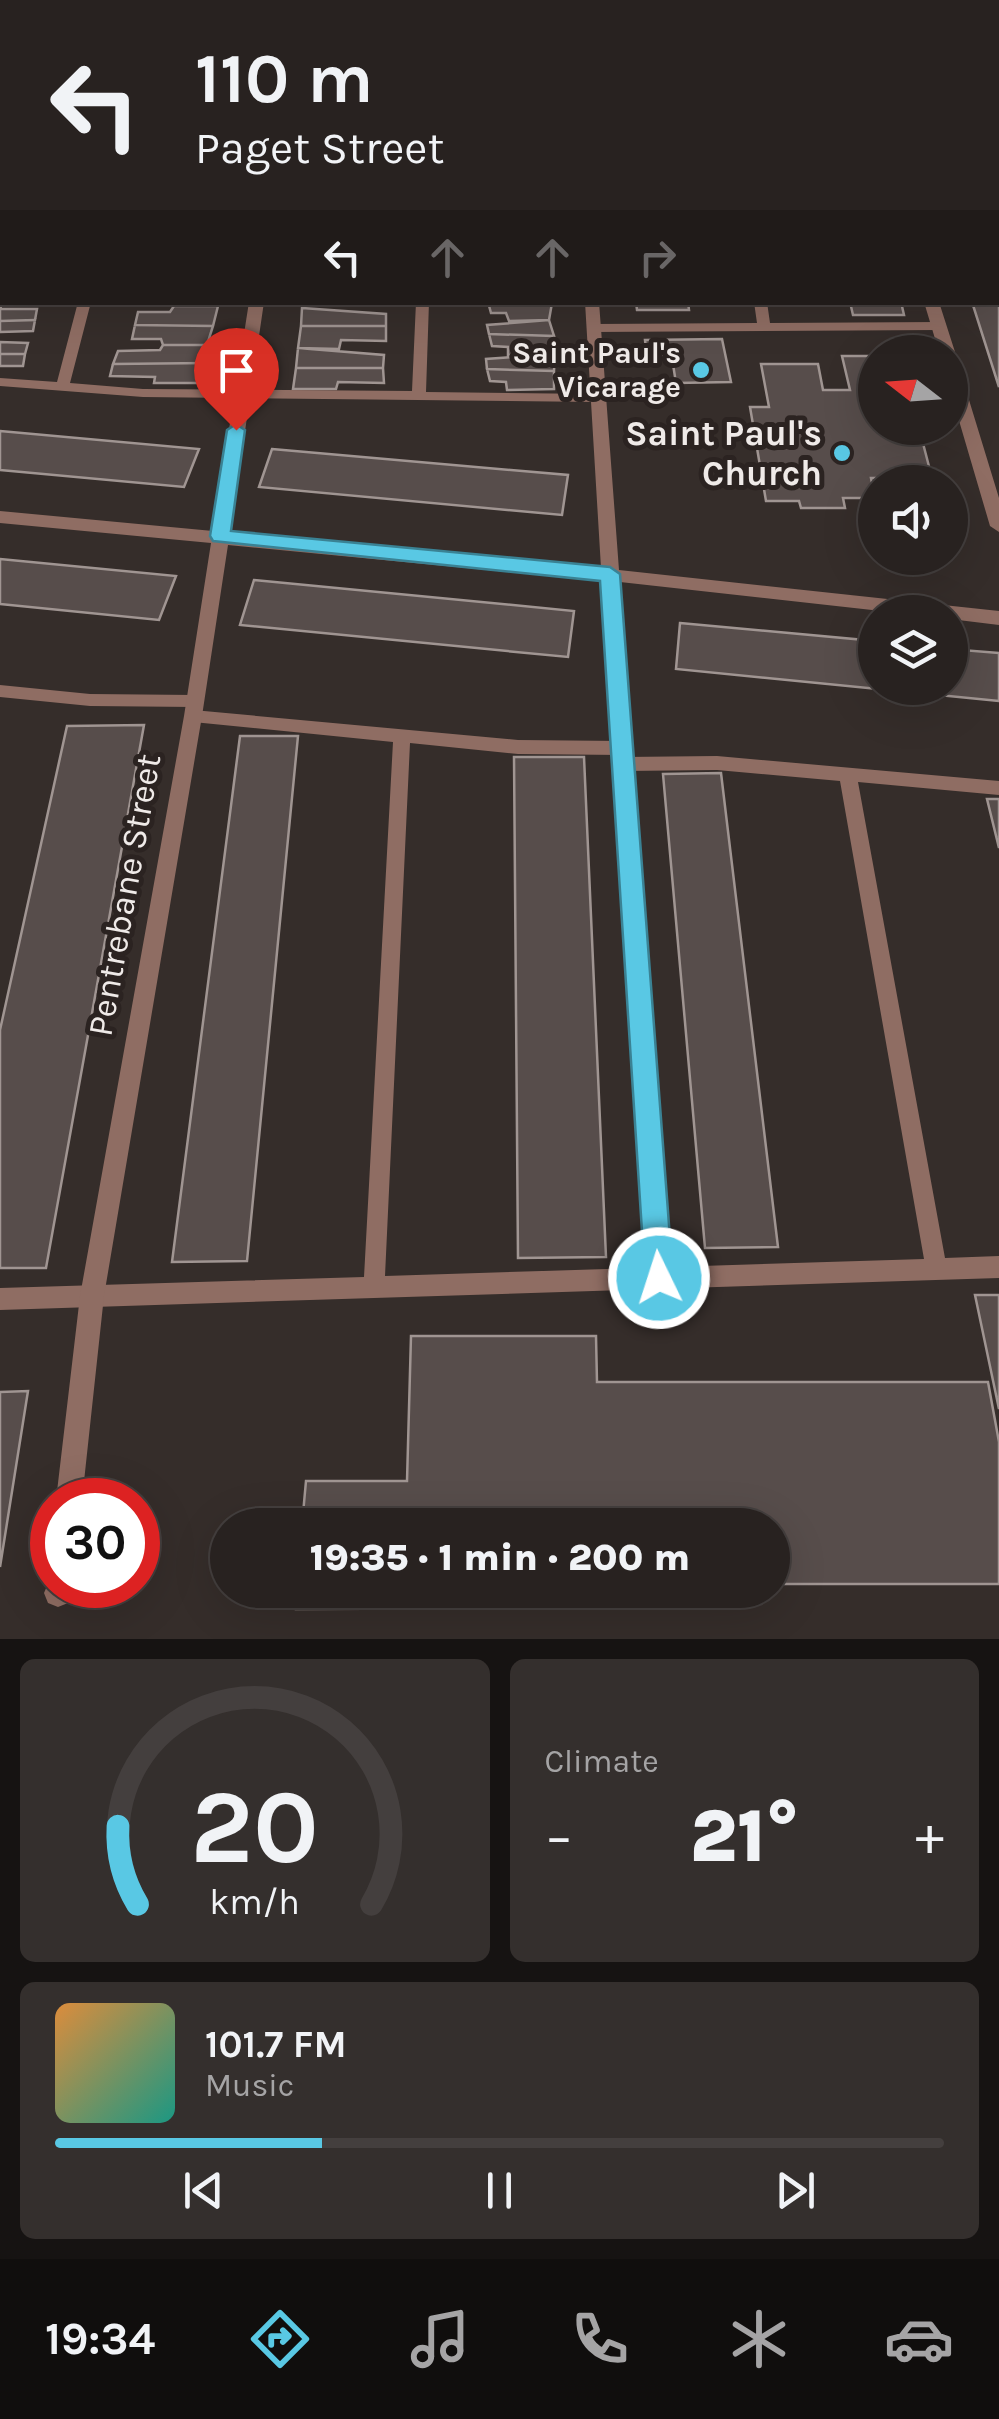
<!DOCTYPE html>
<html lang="en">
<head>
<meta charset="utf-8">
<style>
  body { margin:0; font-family:Karla,sans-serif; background:#342f2d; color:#f1f3f6; height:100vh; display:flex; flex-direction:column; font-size:38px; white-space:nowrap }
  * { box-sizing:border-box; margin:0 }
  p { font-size:32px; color:#a5a4a5 }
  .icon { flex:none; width:55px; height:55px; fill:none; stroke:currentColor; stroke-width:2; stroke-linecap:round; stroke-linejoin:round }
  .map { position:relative; height:1639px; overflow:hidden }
  .sheet { display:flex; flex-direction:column; gap:20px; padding:20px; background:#161312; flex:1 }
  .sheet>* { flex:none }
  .top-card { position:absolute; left:0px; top:0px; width:1000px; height:305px; box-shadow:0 10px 40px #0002,0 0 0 2px #443f3e; background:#282220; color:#f1f3f6; overflow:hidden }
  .needle { width:65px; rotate:287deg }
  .controls { position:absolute; left:858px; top:335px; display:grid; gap:20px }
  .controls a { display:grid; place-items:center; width:110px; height:110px; border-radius:50%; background:#282220; box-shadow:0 10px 40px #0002,0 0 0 2px #443f3e; font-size:50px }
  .speed { position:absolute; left:30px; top:1478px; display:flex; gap:20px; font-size:50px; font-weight:700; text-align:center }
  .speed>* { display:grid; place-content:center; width:130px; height:130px; border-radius:50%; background:#282220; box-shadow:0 10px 40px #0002,0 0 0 2px #443f3e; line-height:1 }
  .speed .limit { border:15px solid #d22; background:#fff; color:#111 }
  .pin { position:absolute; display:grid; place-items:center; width:85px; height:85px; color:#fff; margin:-102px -42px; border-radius:50% 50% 50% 0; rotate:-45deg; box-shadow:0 0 10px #0007 }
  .pin .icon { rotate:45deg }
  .me { position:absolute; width:110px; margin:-55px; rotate:356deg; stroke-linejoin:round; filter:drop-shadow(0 0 8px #0008) }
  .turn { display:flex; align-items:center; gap:35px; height:210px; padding:0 30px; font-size:45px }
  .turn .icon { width:130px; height:130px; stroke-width:2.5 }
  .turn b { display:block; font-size:70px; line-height:85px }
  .lanes { display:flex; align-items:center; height:95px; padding:0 30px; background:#0003; justify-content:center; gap:50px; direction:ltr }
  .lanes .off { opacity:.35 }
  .big { font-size:75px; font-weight:800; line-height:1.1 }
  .sheet .widget { flex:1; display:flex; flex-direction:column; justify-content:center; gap:15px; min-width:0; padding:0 35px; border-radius:15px; background:#342f2d }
  .sheet .dial { align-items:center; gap:0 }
  .dial svg { height:260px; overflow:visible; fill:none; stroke:#443f3e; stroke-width:7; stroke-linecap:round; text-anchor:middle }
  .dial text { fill:#f1f3f6; stroke:none }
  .song { display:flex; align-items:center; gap:30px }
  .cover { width:120px; height:120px; border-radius:15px; background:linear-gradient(135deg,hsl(30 70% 55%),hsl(170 70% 35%)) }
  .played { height:10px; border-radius:5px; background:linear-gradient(90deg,#59c8e4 30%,#443f3e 30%) }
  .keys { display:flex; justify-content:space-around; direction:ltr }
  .heat { display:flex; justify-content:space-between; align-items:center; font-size:55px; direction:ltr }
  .sheet .tiles { flex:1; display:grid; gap:20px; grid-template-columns:1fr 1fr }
  .widget:last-child { grid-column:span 2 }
  .trip { position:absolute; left:210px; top:1508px; width:580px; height:100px; border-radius:50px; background:#282220; box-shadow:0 10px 40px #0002,0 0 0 2px #443f3e; font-weight:800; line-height:100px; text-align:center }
  .tab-bar { display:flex; height:160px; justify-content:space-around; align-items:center; background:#100e0d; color:#a5a4a5 }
  .tab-bar .icon { width:70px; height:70px }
  .tab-bar .selected { color:#59c8e4 }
  .tab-bar b { font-size:45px; color:#f1f3f6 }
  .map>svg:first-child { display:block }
  .green { fill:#693628 }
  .building { fill:#574d4b; stroke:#a09592; stroke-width:2.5 }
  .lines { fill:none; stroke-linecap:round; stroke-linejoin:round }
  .service { fill:#8f6d63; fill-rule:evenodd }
  .minor { fill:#8f6d63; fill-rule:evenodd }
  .route { fill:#59c8e4; stroke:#3a8294; stroke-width:2.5 }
  .poi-dot { fill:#59c8e4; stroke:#2b2321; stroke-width:4 }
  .labels { text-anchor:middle; stroke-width:10; stroke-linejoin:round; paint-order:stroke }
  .far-poi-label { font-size:30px; font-weight:bold; fill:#efeae8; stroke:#2b2321; text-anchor:end }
  .poi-label { font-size:35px; font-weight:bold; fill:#efeae8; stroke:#2b2321; text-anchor:end }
  .street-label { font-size:35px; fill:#efeae8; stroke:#2b2321 }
</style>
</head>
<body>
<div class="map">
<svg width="999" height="1639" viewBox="0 0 999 1639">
  <rect width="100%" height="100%" fill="#352d2a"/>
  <!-- green -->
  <path class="green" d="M 326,0 L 818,0 L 818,2 L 326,2 Z"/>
  <!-- building -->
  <path class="building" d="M 998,294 L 999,294 L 999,387 L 972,302 L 998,302 Z
    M 488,302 L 527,302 L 552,303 L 549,320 L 509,321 L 506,313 L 491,313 Z
    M 636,302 L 688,302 L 689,310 L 637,310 Z
    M 850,302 L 901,302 L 904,315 L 853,315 Z
    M 0,304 L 1,309 L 37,309 L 35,320 L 0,321 Z
    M 174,306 L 218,306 L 213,326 L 135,325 L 138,312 L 170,312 Z
    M 302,308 L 386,314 L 386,326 L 301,326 Z
    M 35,320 L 33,331 L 0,332 L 0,321 Z
    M 549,320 L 554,336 L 489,334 L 487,325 Z
    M 135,325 L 213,326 L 207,345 L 163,345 L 161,339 L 132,339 Z
    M 301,326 L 386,326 L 386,341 L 341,340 L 339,349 L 298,348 Z
    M 489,334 L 554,336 L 555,354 L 508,355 L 508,347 L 492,346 Z
    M 722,339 L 731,382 L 676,383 L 672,358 L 647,358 L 645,340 Z
    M 0,342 L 28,343 L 25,354 L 0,354 Z
    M 163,345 L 207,345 L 207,363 L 113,364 L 118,351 L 160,350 Z
    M 298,348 L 384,355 L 383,368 L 296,368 Z
    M 0,354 L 25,354 L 23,366 L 0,366 Z
    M 555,354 L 554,371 L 487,369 L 486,359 Z
    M 842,356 L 875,356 L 875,428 L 919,428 L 932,478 L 871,478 L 875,498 L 843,498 L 845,508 L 801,508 L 799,501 L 766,501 L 750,407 L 769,407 L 761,364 L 818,364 L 823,390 L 850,390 Z
    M 207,363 L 200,383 L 154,383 L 155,377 L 110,376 L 113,364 Z
    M 296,368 L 383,368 L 384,383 L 338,382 L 336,389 L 293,389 Z
    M 487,369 L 554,371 L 554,389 L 507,390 L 506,382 L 490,381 Z
    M 0,431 L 199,449 L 184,487 L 0,470 Z
    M 272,449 L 568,475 L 562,515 L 259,487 Z
    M 0,559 L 176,576 L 159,620 L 0,604 Z
    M 254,580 L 574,611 L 568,657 L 240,625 Z
    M 680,623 L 875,641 L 875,688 L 950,688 L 950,649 L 999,653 L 999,701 L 676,669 Z
    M 144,725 L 46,1268 L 0,1268 L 0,1030 L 67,726 Z
    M 240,736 L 298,736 L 247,1261 L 172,1262 Z
    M 514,757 L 584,757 L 606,1257 L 518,1258 Z
    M 721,773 L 778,1247 L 705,1248 L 663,774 Z
    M 987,799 L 999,799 L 999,848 Z
    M 975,1295 L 999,1295 L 999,1409 Z
    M 411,1336 L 596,1336 L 597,1382 L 988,1382 L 999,1442 L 999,1584 L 772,1584 L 772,1525 L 302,1525 L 306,1481 L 407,1481 Z
    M 28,1391 L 0,1567 L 0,1392 Z
    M 297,1590 L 571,1590 L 556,1608 L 296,1609 Z"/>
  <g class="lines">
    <!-- service -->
    <path class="service" d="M 78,302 L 91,302 L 70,383 L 143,389 L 412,391 L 416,302 L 429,302 L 426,392 L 597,394 L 604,398 L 597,402 L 143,397 L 0,386 L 0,378 L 57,382 Z
      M 754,302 L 767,302 L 770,323 L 939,322 L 946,326 L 939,330 L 594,332 L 587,328 L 594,324 L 757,323 Z
      M 0,685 L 90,694 L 195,695 L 203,701 L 195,707 L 90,706 L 0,697 Z
      M 193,710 L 518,740 L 622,741 L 630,748 L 622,755 L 518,754 L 410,743 L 385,1276 L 924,1259 L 840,781 L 717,770 L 624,771 L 618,769 L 615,764 L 618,759 L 624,757 L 717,756 L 999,781 L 999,795 L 858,782 L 945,1258 L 999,1256 L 999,1278 L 0,1310 L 0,1288 L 364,1277 L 393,742 L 193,722 L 185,716 Z"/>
    <!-- minor -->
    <path class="minor" d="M 299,0 L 311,0 L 311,2 L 299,2 Z
      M 839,0 L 851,0 L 852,2 L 840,2 Z
      M 973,0 L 991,0 L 992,2 L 975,2 Z
      M 2,74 L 2,87 L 0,88 L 0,75 Z
      M 249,302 L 264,302 L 230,533 L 601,568 L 585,302 L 599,302 L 619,570 L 999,611 L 999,625 L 950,619 L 950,612 L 890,612 L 620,582 L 671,1278 L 668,1287 L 659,1290 L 650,1287 L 647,1278 L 602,581 L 228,545 L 202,716 L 104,1296 L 82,1500 L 56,1500 L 80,1296 L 184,716 L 211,543 L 0,523 L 0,511 L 213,531 Z
      M 924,302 L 939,302 L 955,352 L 952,355 L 939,352 Z
      M 950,359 L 958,364 L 999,498 L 999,532 L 990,526 L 950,390 Z
      M 52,1574 L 52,1585 L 73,1585 L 68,1603 L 58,1607 L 48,1603 L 44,1593 Z"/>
  </g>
  <!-- route -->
  <path class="route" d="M 236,424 L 245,430 L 231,531 L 610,567 L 620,574 L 673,1278 L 669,1288 L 659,1292 L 649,1288 L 645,1278 L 600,581 L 213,541 L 210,536 L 227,430 Z"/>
  <!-- markers -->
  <g class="poi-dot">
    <circle cx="701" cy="370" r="10"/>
    <circle cx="842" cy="453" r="10"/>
  </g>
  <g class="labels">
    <!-- far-poi labels -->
    <g class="far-poi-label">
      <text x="681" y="363">Saint Paul's<tspan x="681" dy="34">Vicarage</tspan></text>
    </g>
    <!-- poi labels -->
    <g class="poi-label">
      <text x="822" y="445">Saint Paul's<tspan x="822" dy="40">Church</tspan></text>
    </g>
    <!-- street labels -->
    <g class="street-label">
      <text transform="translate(124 895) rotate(-80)" y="12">Pentrebane Street</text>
    </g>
  </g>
</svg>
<div class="controls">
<a><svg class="needle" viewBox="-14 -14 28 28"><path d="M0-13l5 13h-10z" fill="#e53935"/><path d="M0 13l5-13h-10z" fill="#a5a4a5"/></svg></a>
<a><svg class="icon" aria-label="sound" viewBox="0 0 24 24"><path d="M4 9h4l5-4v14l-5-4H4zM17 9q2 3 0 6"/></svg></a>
<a><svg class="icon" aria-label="layers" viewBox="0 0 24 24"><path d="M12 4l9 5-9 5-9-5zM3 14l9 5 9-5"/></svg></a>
</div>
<div class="speed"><div class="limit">30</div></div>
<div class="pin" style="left:236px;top:430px;background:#d93025"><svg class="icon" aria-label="arrive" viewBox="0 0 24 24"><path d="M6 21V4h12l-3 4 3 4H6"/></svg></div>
<svg class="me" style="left:659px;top:1278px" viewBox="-20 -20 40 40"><circle r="17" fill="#59c8e4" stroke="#fff" stroke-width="3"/><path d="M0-11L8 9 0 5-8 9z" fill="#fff"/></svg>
<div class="trip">19:35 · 1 min · 200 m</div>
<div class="top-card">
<div class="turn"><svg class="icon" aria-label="left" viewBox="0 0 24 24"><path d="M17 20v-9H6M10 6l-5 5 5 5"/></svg><div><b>110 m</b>Paget Street</div></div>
<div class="lanes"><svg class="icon" aria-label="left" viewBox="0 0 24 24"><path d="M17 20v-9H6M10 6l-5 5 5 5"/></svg><svg class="icon off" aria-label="ahead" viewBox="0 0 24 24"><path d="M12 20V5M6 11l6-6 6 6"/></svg><svg class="icon off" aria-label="ahead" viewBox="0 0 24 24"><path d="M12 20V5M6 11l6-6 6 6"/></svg><svg class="icon off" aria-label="right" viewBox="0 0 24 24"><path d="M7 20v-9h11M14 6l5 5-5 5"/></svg></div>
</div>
</div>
<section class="sheet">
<div class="tiles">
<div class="widget dial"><svg viewBox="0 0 100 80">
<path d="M14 69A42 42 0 1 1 86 69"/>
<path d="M14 69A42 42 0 0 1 8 45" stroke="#59c8e4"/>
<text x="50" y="56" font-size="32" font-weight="700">20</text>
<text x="50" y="72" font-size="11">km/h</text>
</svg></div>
<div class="widget"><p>Climate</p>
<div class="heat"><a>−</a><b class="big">21°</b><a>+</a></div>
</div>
<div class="widget">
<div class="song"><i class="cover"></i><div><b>101.7 FM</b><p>Music</p></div></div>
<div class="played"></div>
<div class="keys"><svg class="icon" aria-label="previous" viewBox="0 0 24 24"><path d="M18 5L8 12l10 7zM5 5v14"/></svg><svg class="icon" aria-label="pause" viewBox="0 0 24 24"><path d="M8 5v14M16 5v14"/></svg><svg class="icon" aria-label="next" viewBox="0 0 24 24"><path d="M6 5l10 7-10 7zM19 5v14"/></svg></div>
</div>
</div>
</section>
<nav class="tab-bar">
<b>19:34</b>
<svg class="icon selected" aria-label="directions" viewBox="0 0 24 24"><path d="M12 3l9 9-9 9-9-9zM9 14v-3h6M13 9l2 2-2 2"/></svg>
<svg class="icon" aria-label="music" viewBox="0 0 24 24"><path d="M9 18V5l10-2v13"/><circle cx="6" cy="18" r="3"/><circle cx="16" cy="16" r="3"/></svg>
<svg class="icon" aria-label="phone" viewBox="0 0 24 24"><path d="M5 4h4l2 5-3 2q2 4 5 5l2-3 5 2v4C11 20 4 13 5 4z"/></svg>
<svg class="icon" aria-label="climate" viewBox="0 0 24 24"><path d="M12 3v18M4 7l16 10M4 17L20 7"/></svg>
<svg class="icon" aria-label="car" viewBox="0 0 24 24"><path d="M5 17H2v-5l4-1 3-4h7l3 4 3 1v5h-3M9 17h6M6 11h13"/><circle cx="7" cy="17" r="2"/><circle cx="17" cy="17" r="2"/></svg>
</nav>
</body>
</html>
